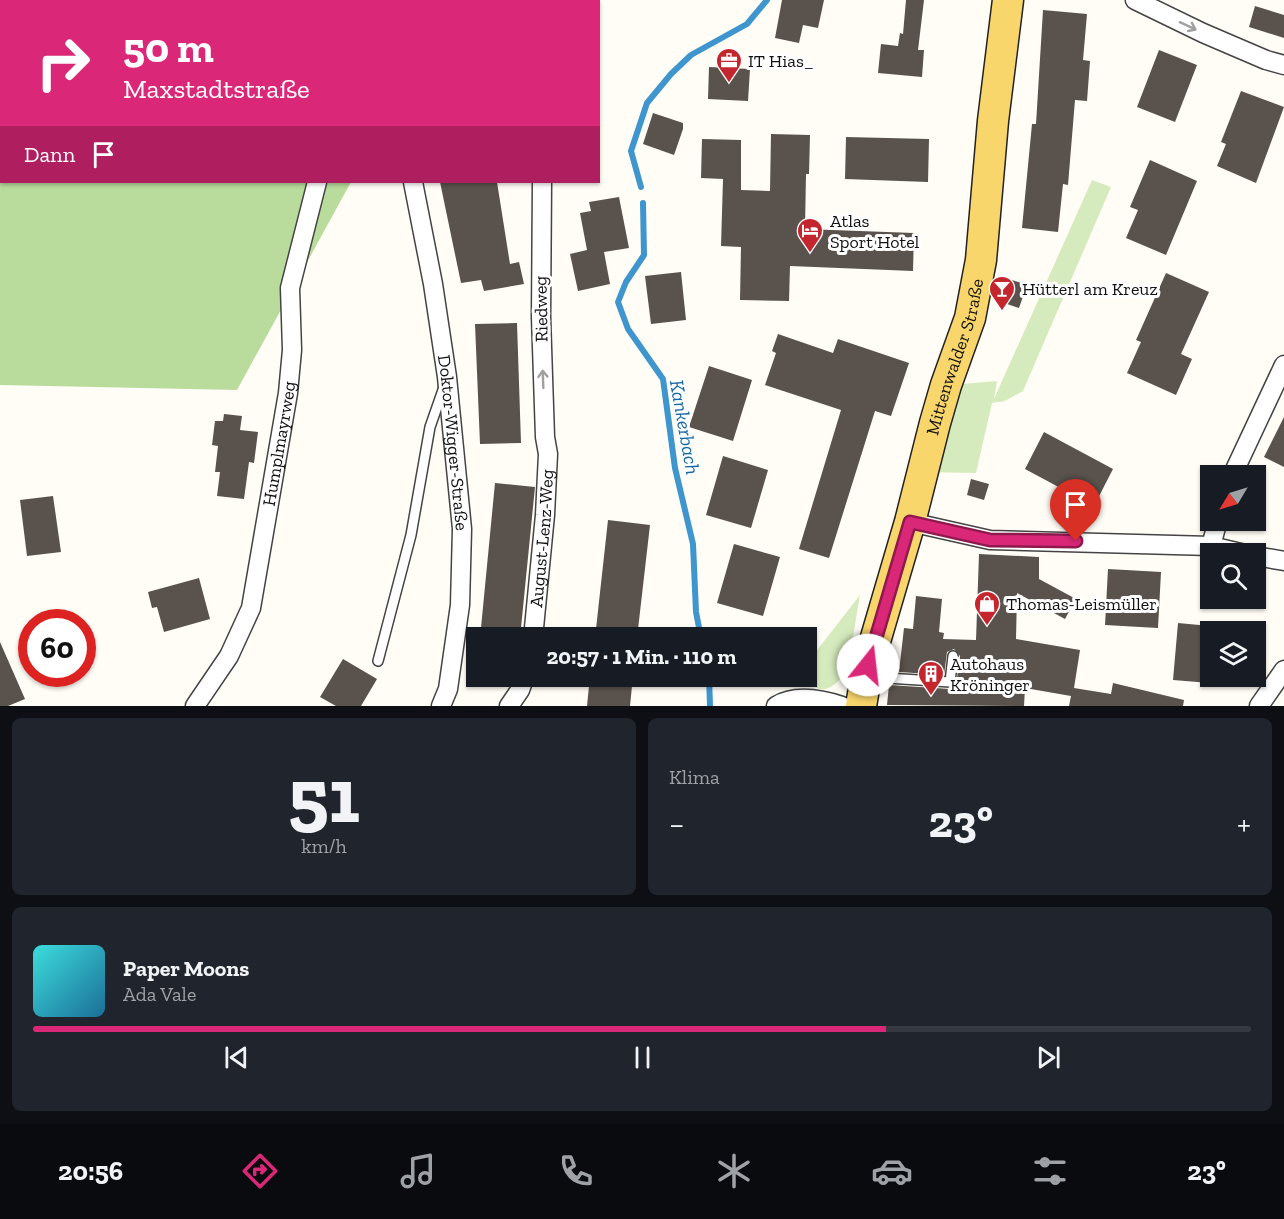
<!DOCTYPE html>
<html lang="de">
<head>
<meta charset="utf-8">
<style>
  body { margin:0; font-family:"Zilla Slab",serif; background:#20242c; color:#f1f3f6; height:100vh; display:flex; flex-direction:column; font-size:22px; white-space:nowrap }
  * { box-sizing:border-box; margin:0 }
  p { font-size:20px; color:#9ea1a6 }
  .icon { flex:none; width:33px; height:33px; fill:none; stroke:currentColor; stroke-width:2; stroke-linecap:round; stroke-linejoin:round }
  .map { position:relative; height:706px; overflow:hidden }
  .side { display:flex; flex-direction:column; gap:12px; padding:12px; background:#0d0f14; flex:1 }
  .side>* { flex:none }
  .guide { position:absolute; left:0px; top:0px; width:600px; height:183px; box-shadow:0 2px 4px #0004; background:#db2777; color:#fff; overflow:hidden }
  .needle { width:39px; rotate:232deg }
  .tools { position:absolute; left:1200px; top:465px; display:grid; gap:12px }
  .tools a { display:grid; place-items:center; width:66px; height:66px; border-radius:0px; background:#171b24; box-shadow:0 2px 4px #0004; font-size:30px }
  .speed { position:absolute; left:18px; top:609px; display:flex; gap:12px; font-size:30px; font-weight:700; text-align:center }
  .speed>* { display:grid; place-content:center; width:78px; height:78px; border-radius:50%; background:#171b24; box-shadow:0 2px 4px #0004; line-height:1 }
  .speed .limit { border:9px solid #d22; background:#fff; color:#111 }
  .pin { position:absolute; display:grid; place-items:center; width:51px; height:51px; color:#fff; margin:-62px -26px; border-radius:50% 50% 50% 0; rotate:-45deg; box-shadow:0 0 6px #0007 }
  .pin .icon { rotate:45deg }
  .me { position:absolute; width:66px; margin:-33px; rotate:16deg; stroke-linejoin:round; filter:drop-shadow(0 0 4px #0008) }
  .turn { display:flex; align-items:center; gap:21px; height:126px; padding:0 24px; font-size:27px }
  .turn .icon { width:78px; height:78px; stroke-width:2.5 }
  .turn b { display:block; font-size:42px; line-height:51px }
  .then { display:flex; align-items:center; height:57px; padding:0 24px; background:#0003; gap:12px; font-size:22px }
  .big { font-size:45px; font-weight:700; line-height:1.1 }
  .side .card { flex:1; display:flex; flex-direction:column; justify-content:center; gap:9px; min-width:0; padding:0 21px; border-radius:9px; background:#20242c }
  .side .dial { align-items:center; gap:0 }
  .dial b { font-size:78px; line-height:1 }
  .song { display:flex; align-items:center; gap:18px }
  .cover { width:72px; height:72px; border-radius:9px; background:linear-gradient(135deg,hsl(180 70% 55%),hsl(200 70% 35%)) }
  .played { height:6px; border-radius:3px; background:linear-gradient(90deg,#db2777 70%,#363941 70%) }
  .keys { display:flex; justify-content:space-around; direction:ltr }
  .heat { display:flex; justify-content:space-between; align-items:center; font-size:33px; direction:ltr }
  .side .tiles { flex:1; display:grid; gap:12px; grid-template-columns:1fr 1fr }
  .card:last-child { grid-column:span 2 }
  .trip { position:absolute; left:466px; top:627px; width:351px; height:60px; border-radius:0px; background:#171b24; box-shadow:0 2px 4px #0004; font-weight:700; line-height:60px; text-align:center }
  .tabs { display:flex; height:96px; justify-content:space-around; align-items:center; background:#090b0e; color:#9ea1a6 }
  .tabs .icon { width:42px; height:42px }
  .tabs .current { color:#db2777 }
  .tabs b { font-size:27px; color:#f1f3f6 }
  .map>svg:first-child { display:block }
  .green { fill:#d5ebbd }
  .forest { fill:#b9dc9c }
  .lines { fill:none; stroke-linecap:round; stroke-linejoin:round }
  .stream { stroke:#3f96cf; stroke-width:6 }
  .building { fill:#5a524d }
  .lane-casing { stroke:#444; stroke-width:12 }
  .street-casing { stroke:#444; stroke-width:21 }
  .primary-casing { stroke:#222; stroke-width:33 }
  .lane { stroke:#fff; stroke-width:9 }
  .street { stroke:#fff; stroke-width:18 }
  .primary { stroke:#f9d66b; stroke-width:30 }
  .oneway { stroke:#a0a0a0 }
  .route-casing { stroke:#8e194d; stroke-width:15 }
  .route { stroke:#db2777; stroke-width:10 }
  .labels { text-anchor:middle; stroke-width:6; stroke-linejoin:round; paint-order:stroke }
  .poi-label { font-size:18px; fill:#111; stroke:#fff; text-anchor:start }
  .street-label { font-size:18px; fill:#111; stroke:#fff }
  .water-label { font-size:20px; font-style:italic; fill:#1768a6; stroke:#fff }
</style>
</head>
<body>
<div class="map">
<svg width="1284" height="706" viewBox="0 0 1284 706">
  <rect width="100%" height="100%" fill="#fffdf5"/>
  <!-- green -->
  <path class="green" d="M 1092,180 L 1111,187 L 1023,391 L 1005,401 L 992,403 L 976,473 L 923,472 L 950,385 L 997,381 L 994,399 Z
    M 860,595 C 856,616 851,660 841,678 C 836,685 825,692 817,688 C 807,683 807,672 807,663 Z"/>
  <!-- forest -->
  <path class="forest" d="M 0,0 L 400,0 L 2,2 L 2,182 L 351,182 L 237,390 L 0,385 Z"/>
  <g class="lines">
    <!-- stream -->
    <path class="stream" d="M 641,187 L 631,151 L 647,103 L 671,74 L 691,55 L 747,24 L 767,0
      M 643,203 L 644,255 L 626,282 L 618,302 L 628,329 L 663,379 L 675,468 L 693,544 L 696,612 L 701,638
      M 709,676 L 710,706"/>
  </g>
  <!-- building -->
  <path class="building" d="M 782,0 L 824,0 L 818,28 L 803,25 L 799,43 L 775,38 Z
    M 906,0 L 924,0 L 918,50 L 924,50 L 922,77 L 878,73 L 881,44 L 898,46 L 900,33 L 903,34 Z
    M 1255,6 L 1284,15 L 1284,38 L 1249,27 Z
    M 1043,10 L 1087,14 L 1083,60 L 1090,61 L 1087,101 L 1075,100 L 1068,185 L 1063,184 L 1058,232 L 1022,228 L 1032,124 L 1036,124 Z
    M 1159,50 L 1197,65 L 1175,122 L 1137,107 Z
    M 709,67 L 750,69 L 748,101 L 708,99 Z
    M 1241,91 L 1284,107 L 1256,183 L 1217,166 L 1226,144 L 1221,142 Z
    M 653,113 L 683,123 L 683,129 L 674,155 L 643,144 Z
    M 771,134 L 810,135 L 809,174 L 806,174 L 805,229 L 914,233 L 913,271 L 790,266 L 789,301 L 740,300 L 741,247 L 721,246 L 723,179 L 701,178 L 702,139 L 741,140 L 741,190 L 770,191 Z
    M 846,137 L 929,139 L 928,182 L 845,179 Z
    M 1150,160 L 1197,181 L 1166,255 L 1126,238 L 1138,210 L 1130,207 Z
    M 440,182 L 497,182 L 510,264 L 519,262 L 524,284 L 484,291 L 481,280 L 461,283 Z
    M 619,197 L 629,248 L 604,252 L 610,284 L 578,291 L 570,254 L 587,250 L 580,213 L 591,211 L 589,202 Z
    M 681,272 L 686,320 L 651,324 L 645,276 Z
    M 1166,273 L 1209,292 L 1181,354 L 1192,359 L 1176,395 L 1127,373 L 1141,342 L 1136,340 Z
    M 1012,280 L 1027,285 L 1019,308 L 1004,303 Z
    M 517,323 L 521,443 L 480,444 L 475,324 Z
    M 778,334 L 833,353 L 838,339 L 909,363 L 891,416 L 875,411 L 829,558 L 799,549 L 841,410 L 765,385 L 776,353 L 772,351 Z
    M 709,366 L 752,380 L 733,441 L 689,427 Z
    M 224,414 L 242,416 L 240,430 L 258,432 L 254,463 L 249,462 L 244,499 L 217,496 L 220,472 L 215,472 L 218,446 L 212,445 L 215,421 L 223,421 Z
    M 1284,417 L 1284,467 L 1264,457 Z
    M 1044,432 L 1113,469 L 1094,506 L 1025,469 Z
    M 723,456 L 768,470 L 751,528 L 706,515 Z
    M 971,479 L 989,484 L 984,500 L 967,495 Z
    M 495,483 L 535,487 L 520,638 L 480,638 Z
    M 53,496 L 61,552 L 27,556 L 20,500 Z
    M 608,520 L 650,525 L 637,638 L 595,638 Z
    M 734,544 L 780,557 L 763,616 L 717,603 Z
    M 979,554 L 1039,557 L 1039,579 L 1076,599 L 1065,619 L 1017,593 L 1016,639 L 1080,650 L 1074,688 L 1111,694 L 1113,683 L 1184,700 L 1183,706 L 1069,706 L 1071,696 L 1025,688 L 1024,706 L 887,705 L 889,685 L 950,689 L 956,685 L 960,656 L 954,649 L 947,652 L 944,675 L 899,672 L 904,628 L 913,629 L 916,596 L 942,599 L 939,632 L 944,633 L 943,639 L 976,640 Z
    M 1108,569 L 1161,572 L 1158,628 L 1105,625 Z
    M 199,578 L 210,619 L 164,632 L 157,607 L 152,608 L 148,592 Z
    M 1178,623 L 1210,626 L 1210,683 L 1173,680 Z
    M 0,642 L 25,699 L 8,706 L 0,706 Z
    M 343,659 L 377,679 L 361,706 L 336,706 L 320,697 Z
    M 590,676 L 633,676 L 630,706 L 587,706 Z"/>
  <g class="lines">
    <defs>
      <path id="lane" d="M 378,661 L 411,535 L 430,427 L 444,387
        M 871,677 L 950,682 L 953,656"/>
      <g id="street">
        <path d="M 1135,0 L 1203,33 L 1266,60 L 1284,65"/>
        <path d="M 368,2 L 368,0"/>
        <path d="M 410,2 L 410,0"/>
        <path d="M 539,2 L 539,0"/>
        <path id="s1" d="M 413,182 L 433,284 L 447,377 L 462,529 L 460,605 L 448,689 L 441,706"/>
        <path d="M 1232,476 L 1284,365"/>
        <path d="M 910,522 L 990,540 L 1211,546 L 1245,554"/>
        <path d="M 1211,546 L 1218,520"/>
        <path d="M 1256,556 L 1284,561"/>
        <path id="s2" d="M 533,638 L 545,515 L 548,454 L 545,437 L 541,317 L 542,182"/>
        <path id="s3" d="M 195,706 L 229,656 L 251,608 L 288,393 L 292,350 L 290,288 L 317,182"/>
        <path d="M 509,706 L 520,690 L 525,676"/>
        <path d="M 776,706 C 795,694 821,699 842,706"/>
        <path d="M 1259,706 L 1284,670"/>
      </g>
      <g id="primary">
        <path id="s4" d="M 861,706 L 868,665 L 910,522 L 935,423 L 946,385 L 970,318 L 981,260 L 993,121 L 1008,0"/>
      </g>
    </defs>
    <!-- lane casing -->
    <use href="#lane" class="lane-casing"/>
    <!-- street casing -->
    <use href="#street" class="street-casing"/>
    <!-- primary casing -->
    <use href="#primary" class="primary-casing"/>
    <!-- lane -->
    <use href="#lane" class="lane"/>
    <!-- street -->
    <use href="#street" class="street"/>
    <!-- primary -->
    <use href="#primary" class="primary"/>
  </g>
  <!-- one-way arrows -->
  <defs><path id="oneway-shaft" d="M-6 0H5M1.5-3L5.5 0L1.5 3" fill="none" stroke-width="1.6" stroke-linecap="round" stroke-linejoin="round" transform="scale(1.5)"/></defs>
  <g class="oneway">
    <use href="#oneway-shaft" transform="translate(1188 26) rotate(25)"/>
    <use href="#oneway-shaft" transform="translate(543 379) rotate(-92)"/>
  </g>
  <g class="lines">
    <defs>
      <path id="route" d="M 868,665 L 910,522 L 990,540 L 1076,541"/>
    </defs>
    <!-- route casing -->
    <use href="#route" class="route-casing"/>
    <!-- route -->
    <use href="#route" class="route"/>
  </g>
  <!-- icons -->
  <defs>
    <symbol id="office-pin" viewBox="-11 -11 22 30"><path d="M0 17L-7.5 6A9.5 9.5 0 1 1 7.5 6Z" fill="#c4262e" stroke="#fff"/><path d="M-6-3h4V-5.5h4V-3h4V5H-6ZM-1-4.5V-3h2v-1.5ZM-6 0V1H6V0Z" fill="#fff"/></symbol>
    <symbol id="hotel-pin" viewBox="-11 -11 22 30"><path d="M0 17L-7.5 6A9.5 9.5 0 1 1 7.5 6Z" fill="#c4262e" stroke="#fff"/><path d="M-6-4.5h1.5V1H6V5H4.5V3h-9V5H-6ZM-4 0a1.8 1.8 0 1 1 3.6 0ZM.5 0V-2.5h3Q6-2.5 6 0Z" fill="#fff"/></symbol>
    <symbol id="bar-pin" viewBox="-11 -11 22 30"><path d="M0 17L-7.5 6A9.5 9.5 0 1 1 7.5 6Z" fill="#c4262e" stroke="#fff"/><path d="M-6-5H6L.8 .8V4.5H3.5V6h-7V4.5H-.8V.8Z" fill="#fff"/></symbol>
    <symbol id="shop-pin" viewBox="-11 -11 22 30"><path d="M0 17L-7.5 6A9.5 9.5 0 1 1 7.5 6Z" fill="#c4262e" stroke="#fff"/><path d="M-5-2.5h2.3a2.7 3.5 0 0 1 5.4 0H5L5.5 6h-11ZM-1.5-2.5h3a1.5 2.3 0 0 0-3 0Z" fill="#fff"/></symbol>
    <symbol id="building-pin" viewBox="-11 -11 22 30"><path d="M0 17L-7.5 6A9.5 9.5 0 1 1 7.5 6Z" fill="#c4262e" stroke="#fff"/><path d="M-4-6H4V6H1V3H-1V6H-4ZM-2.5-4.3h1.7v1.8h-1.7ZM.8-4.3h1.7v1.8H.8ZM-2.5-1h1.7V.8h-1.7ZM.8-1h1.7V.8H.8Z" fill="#fff"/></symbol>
  </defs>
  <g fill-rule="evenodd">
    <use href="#office-pin" x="714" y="46" width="30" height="40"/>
    <use href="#hotel-pin" x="795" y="216" width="30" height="40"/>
    <use href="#bar-pin" x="987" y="274" width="30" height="40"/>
    <use href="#shop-pin" x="972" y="589" width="30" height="40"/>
    <use href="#building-pin" x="916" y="659" width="30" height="40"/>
  </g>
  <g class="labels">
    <!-- poi labels -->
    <g class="poi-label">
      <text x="748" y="67">IT Hias_</text>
      <text x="830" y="227">Atlas<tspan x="830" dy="21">Sport Hotel</tspan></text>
      <text x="1022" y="295">Hütterl am Kreuz</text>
      <text x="1006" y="610">Thomas-Leismüller</text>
      <text x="950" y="670">Autohaus<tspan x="950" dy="21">Kröninger</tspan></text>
    </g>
    <!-- street labels -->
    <g class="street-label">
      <text transform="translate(541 309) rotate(-91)" y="6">Riedweg</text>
      <text dy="6" stroke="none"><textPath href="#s4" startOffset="362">Mittenwalder Straße</textPath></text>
      <text dy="6" stroke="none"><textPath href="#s3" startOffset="280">Humplmayrweg</textPath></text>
      <text dy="6" stroke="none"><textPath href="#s1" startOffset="264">Doktor-Wigger-Straße</textPath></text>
      <text dy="6" stroke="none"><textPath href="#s2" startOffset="100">August-Lenz-Weg</textPath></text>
    </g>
    <!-- water labels -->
    <g class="water-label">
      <text transform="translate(685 427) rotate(80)" y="7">Kankerbach</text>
    </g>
  </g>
</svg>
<div class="tools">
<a><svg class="needle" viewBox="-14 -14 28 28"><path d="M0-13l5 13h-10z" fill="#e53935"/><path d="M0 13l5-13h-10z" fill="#9ea1a6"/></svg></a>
<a><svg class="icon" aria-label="search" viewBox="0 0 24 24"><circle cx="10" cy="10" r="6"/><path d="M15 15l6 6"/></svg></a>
<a><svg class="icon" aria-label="layers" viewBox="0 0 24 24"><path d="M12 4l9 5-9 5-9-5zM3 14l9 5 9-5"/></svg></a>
</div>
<div class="speed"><div class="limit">60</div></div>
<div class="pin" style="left:1076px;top:541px;background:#d93025"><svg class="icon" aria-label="arrive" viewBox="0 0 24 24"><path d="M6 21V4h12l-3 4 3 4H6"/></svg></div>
<svg class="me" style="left:868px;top:665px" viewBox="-20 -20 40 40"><circle r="19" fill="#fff"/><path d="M0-13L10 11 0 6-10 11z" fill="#db2777"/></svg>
<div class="trip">20:57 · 1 Min. · 110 m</div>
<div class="guide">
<div class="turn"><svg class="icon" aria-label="right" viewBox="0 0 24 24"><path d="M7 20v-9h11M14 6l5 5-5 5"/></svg><div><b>50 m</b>Maxstadtstraße</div></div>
<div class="then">Dann<svg class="icon" aria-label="arrive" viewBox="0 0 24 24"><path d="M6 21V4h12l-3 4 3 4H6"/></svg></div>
</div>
</div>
<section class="side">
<div class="tiles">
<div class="card dial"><b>51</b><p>km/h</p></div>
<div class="card"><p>Klima</p>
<div class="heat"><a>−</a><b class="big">23°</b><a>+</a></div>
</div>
<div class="card">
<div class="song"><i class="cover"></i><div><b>Paper Moons</b><p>Ada Vale</p></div></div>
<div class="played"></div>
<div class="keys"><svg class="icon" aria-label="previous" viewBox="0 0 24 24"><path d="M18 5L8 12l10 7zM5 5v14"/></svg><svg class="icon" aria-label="pause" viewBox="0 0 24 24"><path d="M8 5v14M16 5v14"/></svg><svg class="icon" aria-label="next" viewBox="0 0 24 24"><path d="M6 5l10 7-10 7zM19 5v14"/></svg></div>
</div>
</div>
</section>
<nav class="tabs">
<b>20:56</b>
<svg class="icon current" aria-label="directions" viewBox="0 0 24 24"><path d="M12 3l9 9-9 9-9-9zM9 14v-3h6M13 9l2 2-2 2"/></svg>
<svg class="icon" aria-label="music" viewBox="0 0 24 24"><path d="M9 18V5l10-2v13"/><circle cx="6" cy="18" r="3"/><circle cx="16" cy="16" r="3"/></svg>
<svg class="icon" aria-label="phone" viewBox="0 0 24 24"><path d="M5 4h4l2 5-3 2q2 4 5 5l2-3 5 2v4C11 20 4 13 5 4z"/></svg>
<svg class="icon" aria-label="climate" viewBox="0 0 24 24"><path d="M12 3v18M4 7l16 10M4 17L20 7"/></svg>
<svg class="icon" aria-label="car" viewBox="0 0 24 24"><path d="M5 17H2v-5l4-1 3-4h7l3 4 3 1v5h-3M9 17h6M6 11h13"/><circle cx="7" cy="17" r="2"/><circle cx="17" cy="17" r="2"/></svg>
<svg class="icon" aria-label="filters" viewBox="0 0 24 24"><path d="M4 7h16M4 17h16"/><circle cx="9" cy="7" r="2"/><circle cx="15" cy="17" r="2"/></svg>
<b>23°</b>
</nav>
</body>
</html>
